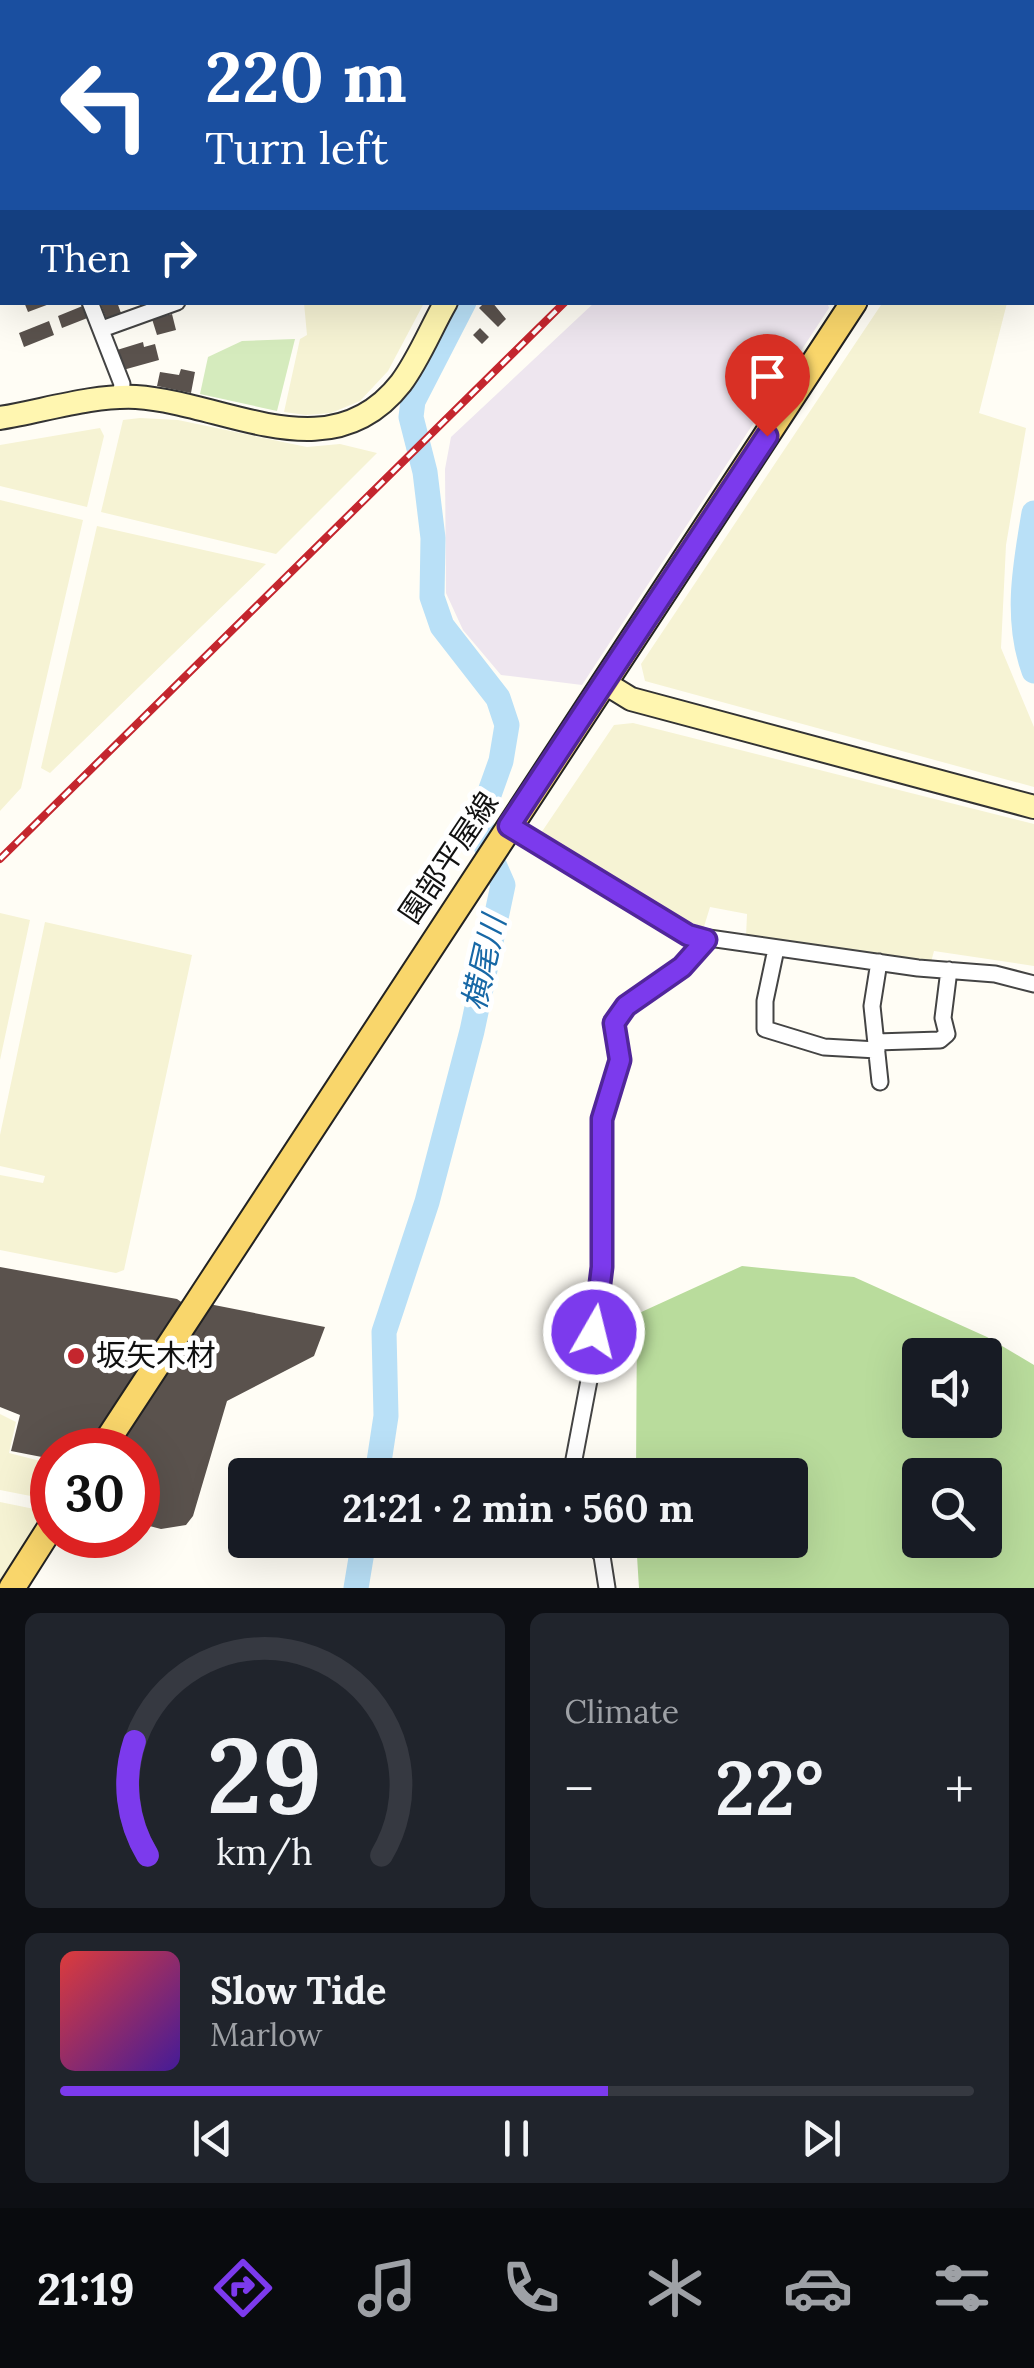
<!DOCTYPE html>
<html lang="en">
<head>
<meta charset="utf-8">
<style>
  body { margin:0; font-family:Lora,"Noto Sans JP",serif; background:#20242c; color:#f1f3f6; height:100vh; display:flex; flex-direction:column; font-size:38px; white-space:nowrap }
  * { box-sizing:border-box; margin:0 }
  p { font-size:32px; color:#9ea1a6 }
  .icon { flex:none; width:55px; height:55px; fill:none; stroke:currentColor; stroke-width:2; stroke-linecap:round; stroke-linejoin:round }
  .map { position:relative; height:1588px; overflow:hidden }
  .panel { display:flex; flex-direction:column; gap:25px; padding:25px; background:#0d0f14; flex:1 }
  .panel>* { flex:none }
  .guide { position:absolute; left:0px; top:0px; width:1035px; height:305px; box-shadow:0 10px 40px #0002; background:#1a4fa0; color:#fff; overflow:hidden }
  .fabs { position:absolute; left:902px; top:1338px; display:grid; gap:20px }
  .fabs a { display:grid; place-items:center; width:100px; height:100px; border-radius:10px; background:#171b24; box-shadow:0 10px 40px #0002; font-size:50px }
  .speed { position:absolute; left:30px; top:1428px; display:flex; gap:20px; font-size:50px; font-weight:700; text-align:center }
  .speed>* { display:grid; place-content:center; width:130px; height:130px; border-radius:50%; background:#171b24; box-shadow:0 10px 40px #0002; line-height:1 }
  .speed .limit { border:15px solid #d22; background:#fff; color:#111 }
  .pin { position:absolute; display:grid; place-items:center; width:85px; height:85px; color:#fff; margin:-102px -42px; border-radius:50% 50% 50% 0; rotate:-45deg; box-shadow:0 0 10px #0007 }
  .pin .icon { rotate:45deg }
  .me { position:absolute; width:110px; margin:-55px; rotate:8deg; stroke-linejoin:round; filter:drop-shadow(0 0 8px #0008) }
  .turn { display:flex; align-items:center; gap:35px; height:210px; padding:0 40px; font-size:45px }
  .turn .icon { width:130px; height:130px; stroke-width:2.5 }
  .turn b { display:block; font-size:70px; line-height:85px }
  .then { display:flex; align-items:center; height:95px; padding:0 40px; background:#0003; gap:20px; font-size:38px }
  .big { font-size:75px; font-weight:700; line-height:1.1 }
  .panel .tile { flex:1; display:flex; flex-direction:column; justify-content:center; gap:15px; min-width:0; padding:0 35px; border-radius:15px; background:#20242c }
  .panel .dial { align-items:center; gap:0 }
  .dial svg { height:260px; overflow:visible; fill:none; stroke:#363941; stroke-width:7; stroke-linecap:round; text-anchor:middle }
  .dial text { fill:#f1f3f6; stroke:none }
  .song { display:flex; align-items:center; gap:30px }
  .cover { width:120px; height:120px; border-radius:15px; background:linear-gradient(135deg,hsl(0 70% 55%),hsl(260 70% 35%)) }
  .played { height:10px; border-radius:5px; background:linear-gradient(90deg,#7c3aed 60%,#363941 60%) }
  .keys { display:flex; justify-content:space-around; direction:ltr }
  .heat { display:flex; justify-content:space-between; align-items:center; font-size:55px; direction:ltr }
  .panel .tiles { flex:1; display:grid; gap:25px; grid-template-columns:1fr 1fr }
  .tile:last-child { grid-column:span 2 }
  .trip { position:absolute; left:228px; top:1458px; width:580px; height:100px; border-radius:10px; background:#171b24; box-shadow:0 10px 40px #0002; font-weight:700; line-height:100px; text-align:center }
  .dock { display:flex; height:160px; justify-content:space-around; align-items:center; background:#090b0e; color:#9ea1a6 }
  .dock .icon { width:70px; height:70px }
  .dock .active { color:#7c3aed }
  .dock b { font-size:45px; color:#f1f3f6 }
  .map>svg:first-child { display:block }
  .industrial { fill:#eee6ef }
  .farmland { fill:#f6f3d4 }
  .green { fill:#d5ebbd }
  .forest { fill:#b9dc9c; fill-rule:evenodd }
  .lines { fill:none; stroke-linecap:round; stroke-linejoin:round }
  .river { stroke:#b9e0f7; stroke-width:25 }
  .building { fill:#5a524d }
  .street-casing { stroke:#444; stroke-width:19 }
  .secondary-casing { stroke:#333; stroke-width:26 }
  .primary-casing { stroke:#222; stroke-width:29 }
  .highway-casing { stroke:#222; stroke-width:34 }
  .street { stroke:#fff; stroke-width:15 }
  .secondary { stroke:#fff6b0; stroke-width:22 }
  .primary { stroke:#f9d66b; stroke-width:25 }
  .highway { stroke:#f5a25d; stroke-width:30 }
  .rail-casing { stroke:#c4262e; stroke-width:8 }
  .rail { stroke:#fff; stroke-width:4; stroke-dasharray:11; stroke-linecap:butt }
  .route-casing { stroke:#51269a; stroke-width:25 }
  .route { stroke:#7c3aed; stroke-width:18 }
  .poi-dot { fill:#c4262e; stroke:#fff; stroke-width:4 }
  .labels { text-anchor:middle; stroke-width:10; stroke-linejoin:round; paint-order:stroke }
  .street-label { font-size:30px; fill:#111; stroke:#fff }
  .poi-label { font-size:30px; fill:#111; stroke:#fff; text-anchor:start }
  .water-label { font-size:32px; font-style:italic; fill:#1768a6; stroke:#fff }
</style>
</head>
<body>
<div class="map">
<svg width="1034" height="1588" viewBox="0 0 1034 1588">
  <rect width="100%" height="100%" fill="#fffdf5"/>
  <!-- industrial -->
  <path class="industrial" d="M 595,302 L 827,302 L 829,308 L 582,685 L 501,675 L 463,630 L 446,593 L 445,469 L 451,437 Z"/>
  <!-- farmland -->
  <path class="farmland" d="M 660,0 L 841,0 L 657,2 Z
    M 883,302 L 1007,303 L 979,413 L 1026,428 L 1006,545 L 1001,648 L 1034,727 L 1034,787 L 645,681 L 641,664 Z
    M 304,303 L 304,302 L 424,303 L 388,371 L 360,401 L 331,413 L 306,415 L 284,412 L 300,339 L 307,335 Z
    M 140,418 L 178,420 L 307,447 L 340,444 L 377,453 L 276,554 L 101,512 L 123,420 Z
    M 100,428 L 104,436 L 87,507 L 0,486 L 0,445 Z
    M 0,500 L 83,520 L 21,788 L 0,811 Z
    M 97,526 L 266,564 L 50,773 L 41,768 Z
    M 633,723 L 1034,824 L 1034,966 L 934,951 L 931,962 L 746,937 L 747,914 L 710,907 L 703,930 L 541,833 L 614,725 Z
    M 0,913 L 30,920 L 0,1060 Z
    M 45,922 L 192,955 L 124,1270 L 116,1273 L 0,1250 L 0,1175 L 43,1183 L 45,1176 L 0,1166 L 0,1135 Z
    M 0,1414 L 16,1422 L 9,1453 L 52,1464 L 51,1500 L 0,1490 Z
    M 0,1502 L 44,1511 L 0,1583 Z"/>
  <!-- green -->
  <path class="green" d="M 295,339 L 277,411 L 200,394 L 208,357 L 242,341 Z"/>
  <!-- forest -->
  <path class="forest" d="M 128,0 L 543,0 L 128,2 Z
    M 742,1266 L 854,1277 L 987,1337 L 1034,1365 L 1034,1588 L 639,1588 L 636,1540 L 790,1540 L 790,1475 L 636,1475 L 637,1314 ZM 920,1355 L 985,1355 L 985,1420 L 920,1420 ZM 920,1475 L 985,1475 L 985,1540 L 920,1540 Z"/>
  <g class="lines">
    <!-- river -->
    <path class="river" d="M 635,2 L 638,0
      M 1034,513 C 1025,566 1015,619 1034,671
      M 377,1475 L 386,1416 L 384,1332 L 427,1202 L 472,1031 L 503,885 L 481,835 L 481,817 L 501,761 L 507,725 L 498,698 L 442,626 L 432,597 L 433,538 L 425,472 L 411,417 L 413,401 L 464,302
      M 356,1588 L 364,1540"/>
  </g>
  <!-- building -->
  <path class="building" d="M 24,302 L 52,302 L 52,303 L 28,312 Z
    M 117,302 L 121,313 L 106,318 L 101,305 Z
    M 485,302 L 492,302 L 506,319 L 498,327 L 479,308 Z
    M 85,305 L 90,317 L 62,328 L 58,316 Z
    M 172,314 L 176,330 L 157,335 L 152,319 Z
    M 49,321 L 54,335 L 24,347 L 19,333 Z
    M 480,328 L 489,337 L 482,344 L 473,335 Z
    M 143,342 L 144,347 L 155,344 L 159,360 L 123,370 L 117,350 Z
    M 181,369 L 195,372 L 191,393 L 157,386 L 160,372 L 179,375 Z
    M 0,1267 L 177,1299 L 187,1306 L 86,1450 L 52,1450 L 52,1459 L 11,1451 L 20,1415 L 0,1407 Z
    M 209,1304 L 325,1327 L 314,1356 L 227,1401 L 193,1516 L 186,1525 L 161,1529 L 138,1523 L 138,1450 L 109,1450 Z"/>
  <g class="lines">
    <defs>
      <path id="street" d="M 617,2 L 620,0
        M 0,131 L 2,131
        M 0,260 L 2,259
        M 90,302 L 122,384 L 120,398
        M 102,329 L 177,302
        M 509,826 L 688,935 L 918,968 L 995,974 L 1034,984
        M 776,949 L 765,1001 L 765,1029 L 824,1047 L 877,1050
        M 879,962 L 872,1006 L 880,1082
        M 876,1042 L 940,1040 L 947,1034 L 943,1018 L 949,970
        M 571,1475 L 590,1375 L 603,1267 L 602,1119 L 620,1060 L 615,1023 L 625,1006 L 682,967 L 707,940
        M 591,1540 L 602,1556 L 607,1588"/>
      <path id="secondary" d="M 0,418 C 43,411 92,395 136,397 C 227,403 330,474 401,383 C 419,359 431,328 446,302
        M 605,683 L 631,699 L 1034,807"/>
      <path id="primary" d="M 1032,32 L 1034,29
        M 101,1450 L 854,302
        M 12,1588 L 52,1525"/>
      <path id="highway" d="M 1032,98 L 1034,99"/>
    </defs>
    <!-- street casing -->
    <use href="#street" class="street-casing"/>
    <!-- secondary casing -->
    <use href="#secondary" class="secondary-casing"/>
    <!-- primary casing -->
    <use href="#primary" class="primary-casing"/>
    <!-- highway casing -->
    <use href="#highway" class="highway-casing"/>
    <!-- street -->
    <use href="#street" class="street"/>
    <!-- secondary -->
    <use href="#secondary" class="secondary"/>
    <!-- primary -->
    <use href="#primary" class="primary"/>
    <!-- highway -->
    <use href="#highway" class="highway"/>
    <defs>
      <path id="rail" d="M 871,2 L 873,0
        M 0,859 L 565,302"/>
    </defs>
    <!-- rail casing -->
    <use href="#rail" class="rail-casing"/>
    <!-- rail -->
    <use href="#rail" class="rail"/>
  </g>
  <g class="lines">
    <defs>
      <path id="route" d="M 594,1332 L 602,1267 L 602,1119 L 620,1060 L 614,1023 L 626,1006 L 682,967 L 706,940 L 688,935 L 509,826 L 767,436"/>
    </defs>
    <!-- route casing -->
    <use href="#route" class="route-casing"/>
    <!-- route -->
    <use href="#route" class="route"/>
  </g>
  <!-- markers -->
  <circle class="poi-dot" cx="76" cy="1356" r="10"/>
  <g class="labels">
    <!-- street labels -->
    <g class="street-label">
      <text transform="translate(449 858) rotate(-56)" y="10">園部平屋線</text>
    </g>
    <!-- poi labels -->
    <g class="poi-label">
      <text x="96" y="1366">坂矢木材</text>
    </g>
    <!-- water labels -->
    <g class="water-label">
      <text transform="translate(484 963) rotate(-77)" y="11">横尾川</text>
    </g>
  </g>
</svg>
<div class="fabs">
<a><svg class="icon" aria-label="sound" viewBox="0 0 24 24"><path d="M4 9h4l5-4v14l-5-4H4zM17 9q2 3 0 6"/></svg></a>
<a><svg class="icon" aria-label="search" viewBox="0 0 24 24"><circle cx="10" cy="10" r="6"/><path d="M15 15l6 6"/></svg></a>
</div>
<div class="speed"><div class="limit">30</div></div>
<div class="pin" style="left:767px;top:436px;background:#d93025"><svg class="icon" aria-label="arrive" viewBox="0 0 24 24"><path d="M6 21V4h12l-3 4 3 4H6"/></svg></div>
<svg class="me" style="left:594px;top:1332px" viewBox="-20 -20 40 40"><circle r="17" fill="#7c3aed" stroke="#fff" stroke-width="3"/><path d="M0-11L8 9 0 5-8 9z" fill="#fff"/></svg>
<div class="trip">21:21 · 2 min · 560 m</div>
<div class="guide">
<div class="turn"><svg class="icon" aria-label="left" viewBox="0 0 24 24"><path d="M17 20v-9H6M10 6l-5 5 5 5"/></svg><div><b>220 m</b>Turn left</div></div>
<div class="then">Then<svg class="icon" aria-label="right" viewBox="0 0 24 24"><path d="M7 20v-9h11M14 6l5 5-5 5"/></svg></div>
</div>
</div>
<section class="panel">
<div class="tiles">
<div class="tile dial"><svg viewBox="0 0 100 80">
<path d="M14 69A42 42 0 1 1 86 69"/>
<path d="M14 69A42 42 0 0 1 10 34" stroke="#7c3aed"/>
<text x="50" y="56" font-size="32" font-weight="700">29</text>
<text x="50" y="72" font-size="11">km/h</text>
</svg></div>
<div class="tile"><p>Climate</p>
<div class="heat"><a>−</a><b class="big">22°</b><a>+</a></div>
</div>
<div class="tile">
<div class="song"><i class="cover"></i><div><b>Slow Tide</b><p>Marlow</p></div></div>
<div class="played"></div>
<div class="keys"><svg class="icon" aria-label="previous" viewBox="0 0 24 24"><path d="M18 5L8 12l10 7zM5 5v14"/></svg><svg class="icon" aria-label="pause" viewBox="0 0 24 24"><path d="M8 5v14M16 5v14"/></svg><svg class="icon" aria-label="next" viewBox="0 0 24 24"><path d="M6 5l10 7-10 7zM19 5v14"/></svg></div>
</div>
</div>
</section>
<nav class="dock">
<b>21:19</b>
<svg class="icon active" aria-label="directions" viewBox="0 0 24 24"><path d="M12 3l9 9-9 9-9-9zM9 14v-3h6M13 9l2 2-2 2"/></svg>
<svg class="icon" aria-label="music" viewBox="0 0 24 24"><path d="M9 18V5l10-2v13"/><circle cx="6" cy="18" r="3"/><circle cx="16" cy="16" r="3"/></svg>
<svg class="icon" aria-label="phone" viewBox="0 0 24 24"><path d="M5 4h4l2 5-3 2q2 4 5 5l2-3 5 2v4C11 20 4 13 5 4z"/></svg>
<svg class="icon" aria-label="climate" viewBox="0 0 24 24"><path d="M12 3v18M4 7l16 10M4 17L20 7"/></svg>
<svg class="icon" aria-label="car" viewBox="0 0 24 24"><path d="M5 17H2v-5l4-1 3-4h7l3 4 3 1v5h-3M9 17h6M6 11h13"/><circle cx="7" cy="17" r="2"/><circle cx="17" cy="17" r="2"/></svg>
<svg class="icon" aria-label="filters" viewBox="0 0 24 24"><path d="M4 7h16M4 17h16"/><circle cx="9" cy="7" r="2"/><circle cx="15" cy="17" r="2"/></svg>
</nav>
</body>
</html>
